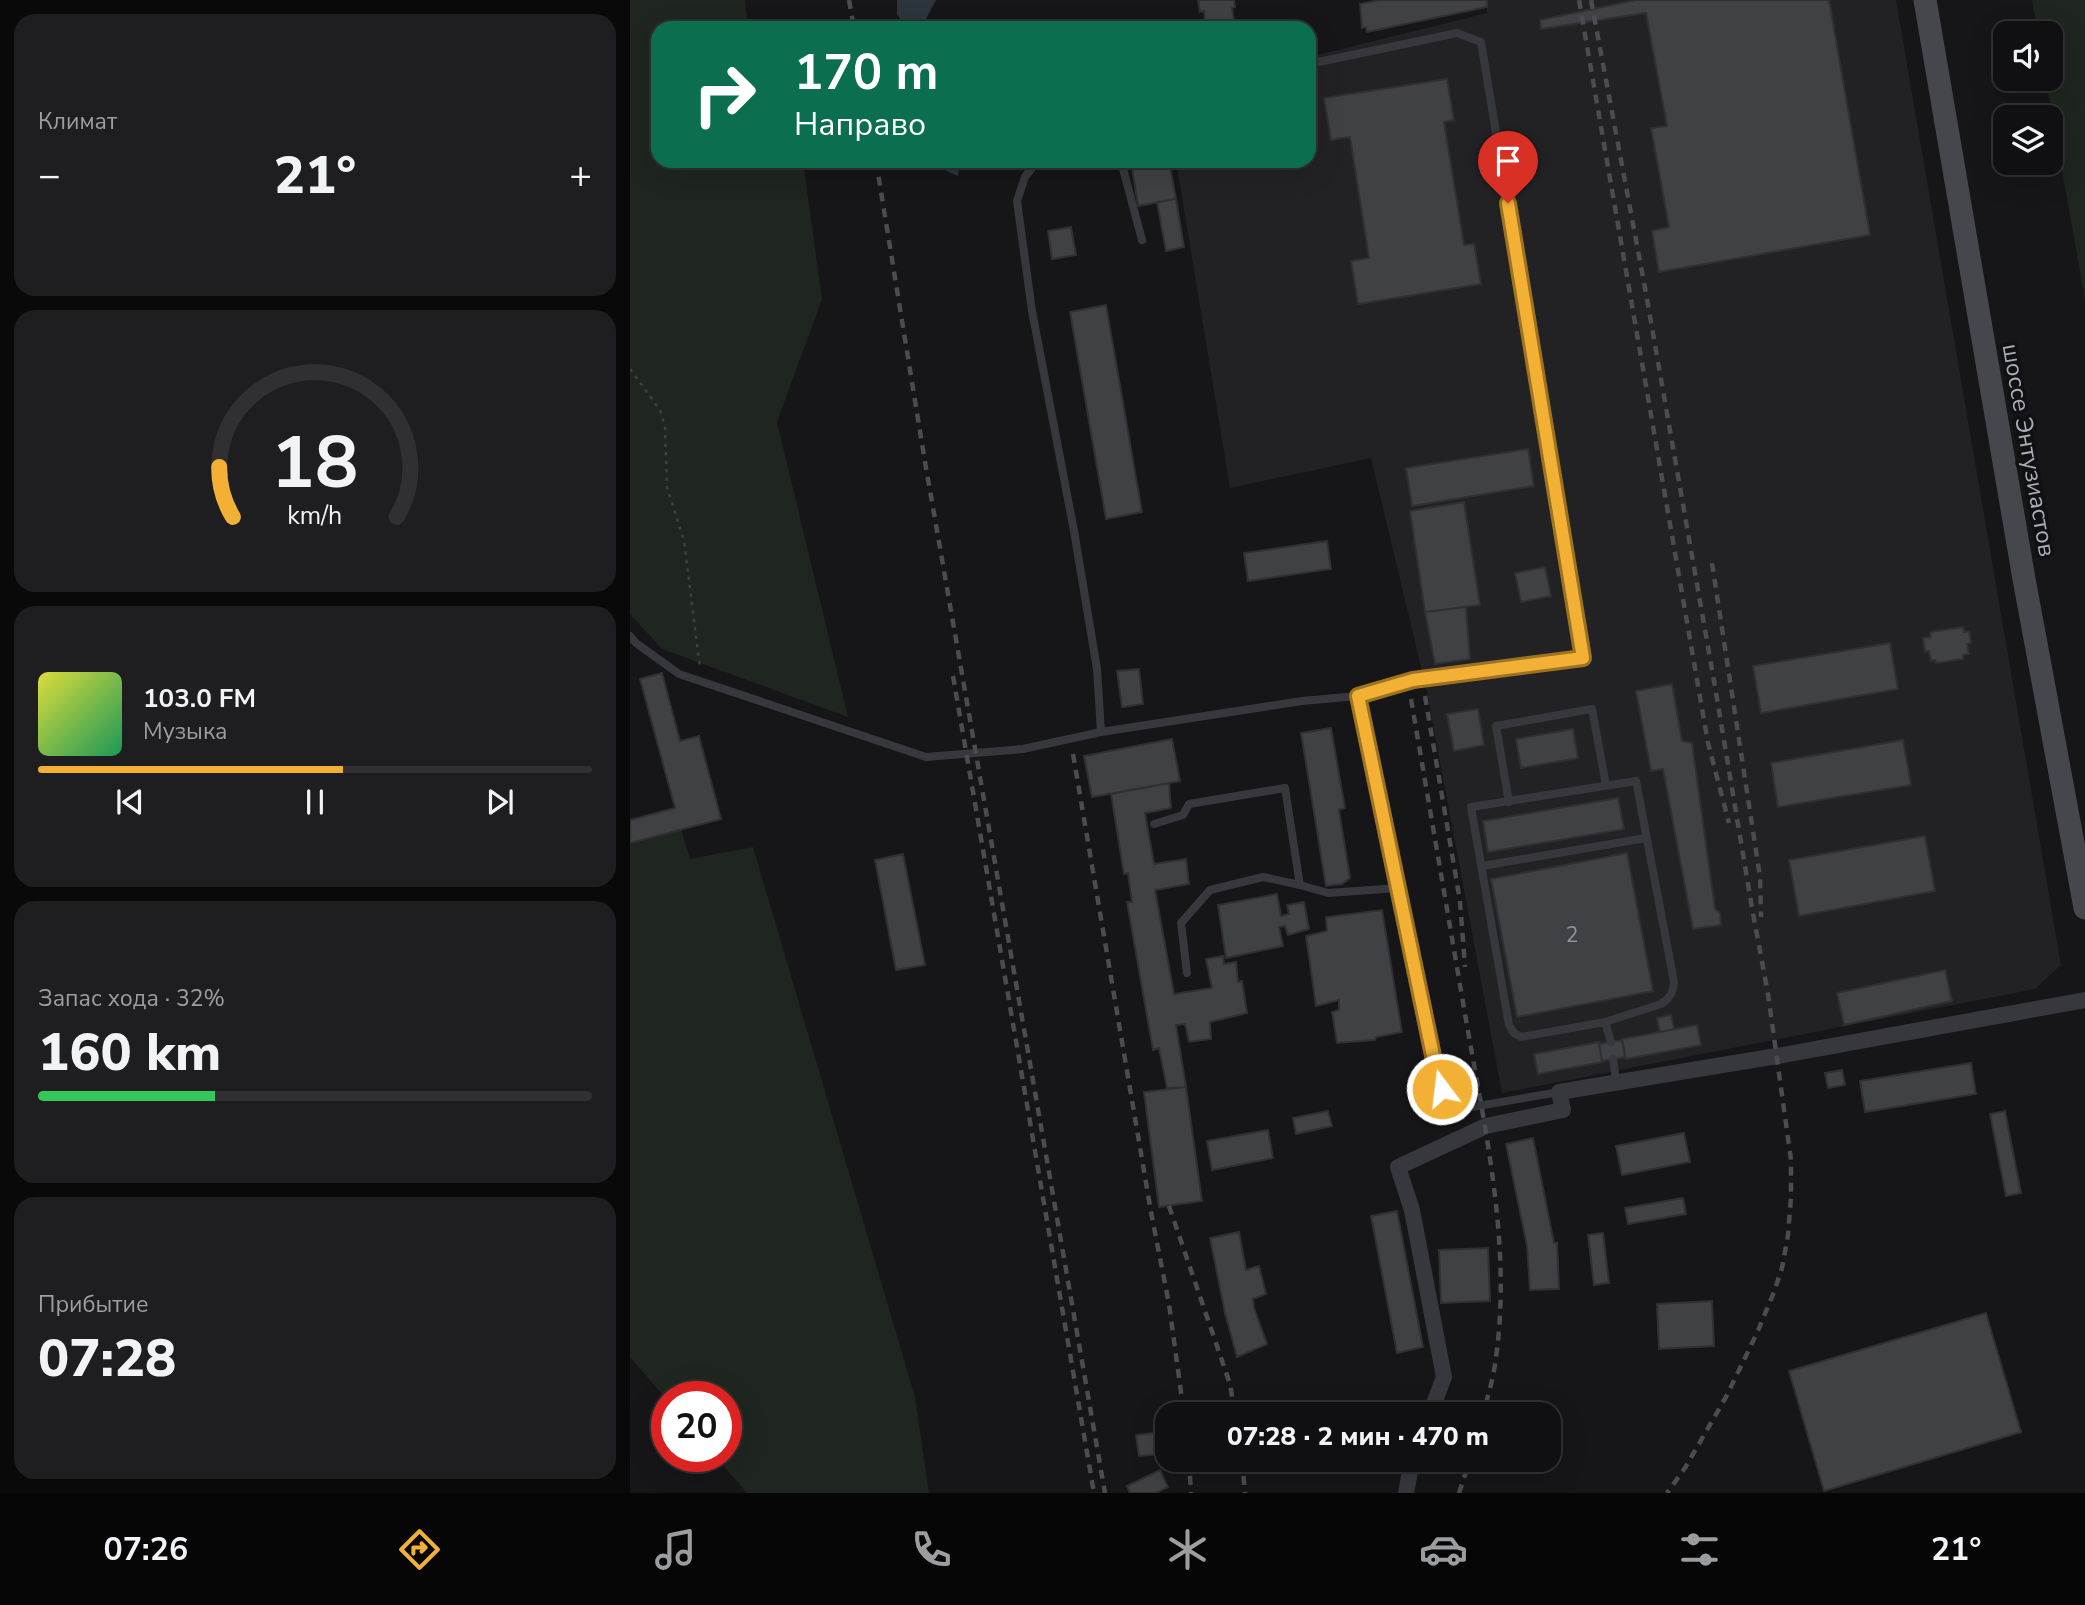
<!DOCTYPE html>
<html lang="ru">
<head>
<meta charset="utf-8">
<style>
  body { margin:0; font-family:"Nunito Sans",sans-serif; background:#1e1e20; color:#f1f3f6; height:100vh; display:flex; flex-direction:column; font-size:26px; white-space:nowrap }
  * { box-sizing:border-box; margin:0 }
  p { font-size:23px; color:#9c9d9f }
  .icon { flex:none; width:38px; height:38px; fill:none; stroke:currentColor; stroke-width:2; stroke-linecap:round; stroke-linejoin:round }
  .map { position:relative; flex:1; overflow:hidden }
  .side { display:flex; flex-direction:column; gap:14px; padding:14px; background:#09090a; width:630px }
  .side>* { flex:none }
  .top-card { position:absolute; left:21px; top:21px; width:665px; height:147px; border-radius:21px; box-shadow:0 7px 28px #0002,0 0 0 2px #303032; background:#0b6e4f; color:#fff; overflow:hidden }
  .buttons { position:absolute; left:1363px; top:21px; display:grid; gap:14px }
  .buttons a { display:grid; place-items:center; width:70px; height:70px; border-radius:14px; background:#101012; box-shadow:0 7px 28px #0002,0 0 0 2px #303032; font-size:35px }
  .speed { position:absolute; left:21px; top:1381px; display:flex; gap:14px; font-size:35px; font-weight:700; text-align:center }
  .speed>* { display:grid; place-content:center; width:91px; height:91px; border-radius:50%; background:#101012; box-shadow:0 7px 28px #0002,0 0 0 2px #303032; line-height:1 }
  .speed .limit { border:10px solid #d22; background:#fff; color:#111 }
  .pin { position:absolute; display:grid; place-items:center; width:60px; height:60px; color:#fff; margin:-72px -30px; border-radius:50% 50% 50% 0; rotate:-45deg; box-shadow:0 0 7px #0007 }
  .pin .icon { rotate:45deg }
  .me { position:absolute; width:77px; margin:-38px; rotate:345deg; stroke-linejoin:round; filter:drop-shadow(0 0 5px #0008) }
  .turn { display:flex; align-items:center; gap:24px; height:147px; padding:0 28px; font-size:32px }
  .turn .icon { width:91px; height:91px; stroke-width:2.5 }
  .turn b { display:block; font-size:49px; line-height:60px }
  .big { font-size:52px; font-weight:800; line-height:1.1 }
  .side .tile { flex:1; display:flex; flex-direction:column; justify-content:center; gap:10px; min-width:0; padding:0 24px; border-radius:21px; background:#1e1e20 }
  .side .dial { align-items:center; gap:0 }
  .dial svg { height:182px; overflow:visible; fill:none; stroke:#303032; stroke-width:7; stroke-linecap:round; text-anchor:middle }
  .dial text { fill:#f1f3f6; stroke:none }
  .song { display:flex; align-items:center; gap:21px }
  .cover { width:84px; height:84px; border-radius:10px; background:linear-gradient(135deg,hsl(60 70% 55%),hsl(150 70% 35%)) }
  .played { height:7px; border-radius:4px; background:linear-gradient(90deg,#f2b134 55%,#303032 55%) }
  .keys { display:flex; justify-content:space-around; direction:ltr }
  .heat { display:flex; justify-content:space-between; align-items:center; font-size:38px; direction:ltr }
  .charge { height:10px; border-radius:5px; background:linear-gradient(90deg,#34c759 32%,#303032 0) }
  .trip { position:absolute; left:525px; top:1402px; width:406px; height:70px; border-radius:21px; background:#101012; box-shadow:0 7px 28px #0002,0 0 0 2px #303032; font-weight:800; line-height:70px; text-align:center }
  .menu { display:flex; height:112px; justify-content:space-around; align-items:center; background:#060607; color:#9c9d9f }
  .menu .icon { width:49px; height:49px }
  .menu .current { color:#f2b134 }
  .menu b { font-size:32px; color:#f1f3f6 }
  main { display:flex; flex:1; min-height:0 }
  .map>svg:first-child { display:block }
  .built { fill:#222225 }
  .green { fill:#1e261f }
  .water { fill:#2c353c }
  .building { fill:#404145; stroke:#303034; stroke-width:2 }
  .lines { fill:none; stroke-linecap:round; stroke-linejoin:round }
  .path { stroke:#3d3f44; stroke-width:2.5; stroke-dasharray:3.5 5; stroke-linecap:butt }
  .service { stroke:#37383d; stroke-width:8 }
  .minor { stroke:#37383d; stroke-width:16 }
  .secondary { stroke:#45474d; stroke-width:23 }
  .rail { stroke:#4a4c52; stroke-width:4.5; stroke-dasharray:9 7; stroke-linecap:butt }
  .route-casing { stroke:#9d7322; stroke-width:18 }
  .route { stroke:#f2b134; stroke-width:12 }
  .labels { text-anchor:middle; stroke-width:7; stroke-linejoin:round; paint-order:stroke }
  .number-label { font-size:21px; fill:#8e929b }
  .street-label { font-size:24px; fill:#a8adb8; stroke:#111113 }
</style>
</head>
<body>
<main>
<section class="side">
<div class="tile"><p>Климат</p>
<div class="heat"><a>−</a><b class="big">21°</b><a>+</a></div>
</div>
<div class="tile dial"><svg viewBox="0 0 100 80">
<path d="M14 69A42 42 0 1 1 86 69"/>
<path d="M14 69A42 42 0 0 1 8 47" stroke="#f2b134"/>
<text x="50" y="56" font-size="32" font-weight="700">18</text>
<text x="50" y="72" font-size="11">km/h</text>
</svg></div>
<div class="tile">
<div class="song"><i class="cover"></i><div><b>103.0 FM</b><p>Музыка</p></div></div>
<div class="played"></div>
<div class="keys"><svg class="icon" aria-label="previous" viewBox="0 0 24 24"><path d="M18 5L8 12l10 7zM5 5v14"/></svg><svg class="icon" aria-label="pause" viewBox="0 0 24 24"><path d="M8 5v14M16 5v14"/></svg><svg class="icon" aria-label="next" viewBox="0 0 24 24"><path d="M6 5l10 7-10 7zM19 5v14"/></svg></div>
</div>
<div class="tile"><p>Запас хода · 32%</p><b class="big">160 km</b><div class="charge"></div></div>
<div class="tile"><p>Прибытие</p><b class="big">07:28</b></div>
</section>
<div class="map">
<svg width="1455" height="1493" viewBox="0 0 1455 1493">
  <rect width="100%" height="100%" fill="#161618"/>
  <!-- built -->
  <path class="built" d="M 857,0 L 1266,0 L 1431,965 L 1405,989 L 872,1093 L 797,692 L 741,458 L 600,488 L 546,161 L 679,161 L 679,57 L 857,13 Z"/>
  <!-- green -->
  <path class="green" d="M 0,0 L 115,0 L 118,28 L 28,28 L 28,161 L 173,161 L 192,299 L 147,422 L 218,717 L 32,649 L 0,614 Z
    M 1402,0 L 1455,0 L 1455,300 L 1416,79 L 1421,79 L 1421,33 L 1408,33 Z
    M 51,829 L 60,859 L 123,847 L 285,1397 L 299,1493 L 117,1493 L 85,1456 L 96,1456 L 96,1396 L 37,1396 L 37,1400 L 0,1357 L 0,843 Z"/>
  <!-- water -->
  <path class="water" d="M 267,0 L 306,0 L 296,19 L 294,28 L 276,28 L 267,14 Z
    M 295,161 L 330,161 L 328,176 Z"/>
  <!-- building -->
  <path class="building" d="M 568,0 L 604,0 L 605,7 L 602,8 L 605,28 L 576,28 L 574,11 L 570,12 Z
    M 750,0 L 857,0 L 857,7 L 737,32 L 736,27 L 732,28 L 730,4 Z
    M 1006,0 L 1199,0 L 1240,235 L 1029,272 L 1022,231 L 1039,227 L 1021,128 L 1037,126 L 1016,13 L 911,29 L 910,20 Z
    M 817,79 L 824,120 L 814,122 L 834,245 L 844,244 L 851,284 L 728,304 L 721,261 L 739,258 L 720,137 L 701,140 L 694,98 Z
    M 501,161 L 539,161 L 546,199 L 508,206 Z
    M 546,199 L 554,247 L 536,251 L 527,202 Z
    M 441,227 L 446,255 L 422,259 L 418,231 Z
    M 476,305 L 512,512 L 476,519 L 440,312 Z
    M 898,449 L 904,486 L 782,506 L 776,468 Z
    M 834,502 L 850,605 L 795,612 L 780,511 Z
    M 697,541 L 701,569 L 618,581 L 614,553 Z
    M 915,567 L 921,596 L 891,602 L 885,573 Z
    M 836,607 L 840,659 L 805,664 L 795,612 Z
    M 1333,627 L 1334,632 L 1339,631 L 1341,643 L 1337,644 L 1339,654 L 1333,655 L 1333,659 L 1306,663 L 1305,660 L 1301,661 L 1299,651 L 1295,652 L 1293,638 L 1301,637 L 1300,632 Z
    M 1260,643 L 1268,689 L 1131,713 L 1123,666 Z
    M 509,669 L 513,704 L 492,707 L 487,671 Z
    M 32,673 L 50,741 L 69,736 L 91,819 L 0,843 L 0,820 L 45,808 L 10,679 Z
    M 1042,684 L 1052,741 L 1062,743 L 1085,909 L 1090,913 L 1091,925 L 1063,929 L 1033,769 L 1021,771 L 1006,691 Z
    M 848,709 L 854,745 L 824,751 L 817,714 Z
    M 701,728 L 715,808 L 709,810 L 720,878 L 712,884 L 696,886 L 671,733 Z
    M 943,729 L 948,758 L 891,768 L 886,739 Z
    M 542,739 L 550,781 L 462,797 L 454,756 Z
    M 1273,740 L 1281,785 L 1148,807 L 1141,763 Z
    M 539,783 L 541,808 L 515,813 L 524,864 L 556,859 L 559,884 L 525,890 L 544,994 L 582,988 L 576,959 L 593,956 L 594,964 L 606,962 L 608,982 L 612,981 L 617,1013 L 580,1022 L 581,1039 L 559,1042 L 555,1024 L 546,1025 L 556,1087 L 537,1088 L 529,1048 L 523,1050 L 497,902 L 502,902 L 498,873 L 494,874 L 481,794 Z
    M 988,798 L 994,829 L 858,852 L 853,821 Z
    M 1295,836 L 1305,891 L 1169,916 L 1159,860 Z
    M 997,853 L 1023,991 L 887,1017 L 861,879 Z
    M 273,854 L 295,965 L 266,970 L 245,860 Z
    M 647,894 L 651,916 L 659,914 L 657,905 L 674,902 L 679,929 L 658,935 L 655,926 L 649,927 L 653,946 L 596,958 L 588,905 Z
    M 752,910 L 772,1032 L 746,1037 L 745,1040 L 707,1043 L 702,1012 L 709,1010 L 709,1000 L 686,1006 L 676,936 L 697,931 L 696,917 Z
    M 1315,970 L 1322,1001 L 1214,1025 L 1207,993 Z
    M 1041,1015 L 1044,1029 L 1030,1032 L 1027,1018 Z
    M 1067,1025 L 1071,1045 L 996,1059 L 992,1039 Z
    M 992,1040 L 995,1057 L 972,1061 L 969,1044 Z
    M 969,1042 L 972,1062 L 908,1074 L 904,1054 Z
    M 1341,1063 L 1346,1094 L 1235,1112 L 1230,1081 Z
    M 1212,1070 L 1215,1085 L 1198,1088 L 1195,1073 Z
    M 556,1087 L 572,1201 L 529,1207 L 514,1092 Z
    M 698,1111 L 702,1126 L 666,1134 L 663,1118 Z
    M 1375,1111 L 1391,1193 L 1376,1196 L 1360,1114 Z
    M 638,1130 L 643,1158 L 582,1170 L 577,1141 Z
    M 1054,1133 L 1060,1162 L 992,1175 L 986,1146 Z
    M 903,1138 L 924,1243 L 927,1243 L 929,1289 L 900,1290 L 897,1246 L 876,1144 Z
    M 1053,1198 L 1056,1214 L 998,1224 L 995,1208 Z
    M 767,1211 L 793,1347 L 767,1353 L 741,1216 Z
    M 609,1232 L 616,1270 L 629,1266 L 636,1294 L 623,1299 L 624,1308 L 637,1344 L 607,1357 L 595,1313 L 580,1238 Z
    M 973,1233 L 979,1283 L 964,1285 L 958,1235 Z
    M 858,1248 L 860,1301 L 811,1303 L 809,1250 Z
    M 1082,1301 L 1084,1346 L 1029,1349 L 1027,1304 Z
    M 1356,1313 L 1391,1432 L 1194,1491 L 1159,1371 Z
    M 531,1432 L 533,1454 L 509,1456 L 506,1435 Z
    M 530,1470 L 538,1487 L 526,1493 L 500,1493 L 497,1486 Z"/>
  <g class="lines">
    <!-- path -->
    <path class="path" d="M 0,369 L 30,410 L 35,427 L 37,487 L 54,541 L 70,668"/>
    <!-- service -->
    <path class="service" d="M 679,64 L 827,33 L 851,42 L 953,658 L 783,680 L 728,696
      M 407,161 L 395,177 L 387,201 L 402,311 L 444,531 L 467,669 L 471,732
      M 491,161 L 512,240
      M 0,636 L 6,643 L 49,674 L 296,757 L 393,749 L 471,732 L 672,701 L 728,696 L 806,1071 C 814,1094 818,1100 842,1107 L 929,1092
      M 1006,781 L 1044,982 C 1043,993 1040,998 1031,1004 L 975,1022 L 891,1037 L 884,1033 L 879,1025 L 841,807 Z
      M 879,802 L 866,726 L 962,709 L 976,785
      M 524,824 L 553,815 L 559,804 L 655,788 L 670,885 L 698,893 L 769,888
      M 852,866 L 1016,838
      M 557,973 L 551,923 L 580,890 L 633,877 L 670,885
      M 975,1022 L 981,1042
      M 983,1059 L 986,1082"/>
    <!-- minor -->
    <path class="minor" d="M 800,1414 L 814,1377 L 782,1210 L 768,1167 L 856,1126 L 933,1110 L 929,1092 L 1147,1056 L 1455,1000
      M 776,1493 L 782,1460"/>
    <!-- secondary -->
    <path class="secondary" d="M 1295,0 L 1394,579 L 1455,908"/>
    <!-- rail -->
    <path class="rail" d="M 219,0 L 224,28
      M 949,0 L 1078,743 L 1099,823
      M 961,0 L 1015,288 L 1084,681 L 1122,908 L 1138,994 L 1161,1160 L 1161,1197 L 1158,1235 L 1152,1268 L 1144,1292 L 1127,1333 L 1096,1397 L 1055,1468 L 1037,1493
      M 246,161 L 295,462 L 475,1493
      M 1082,563 L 1130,877 L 1131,917
      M 323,676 L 464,1493
      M 795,696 L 830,901 L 835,967
      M 781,699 C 799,804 817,909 835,1014 C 854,1125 882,1244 866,1357 C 864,1376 858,1396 853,1414
      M 443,754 L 521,1212 L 539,1304 L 554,1414
      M 539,1206 L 600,1384 L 605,1414
      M 559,1460 L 561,1493
      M 612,1460 L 615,1493
      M 829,1493 L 840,1460"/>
  </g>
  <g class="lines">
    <defs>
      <path id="route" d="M 812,1089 L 806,1070 L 728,696 L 783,680 L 953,658 L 878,203"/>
    </defs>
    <!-- route casing -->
    <use href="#route" class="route-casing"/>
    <!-- route -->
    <use href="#route" class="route"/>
  </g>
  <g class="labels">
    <!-- number labels -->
    <g class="number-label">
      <text x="942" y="942">2</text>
    </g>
    <!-- street labels -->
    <g class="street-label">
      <text transform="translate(1399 450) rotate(80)" y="8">шоссе Энтузиастов</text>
    </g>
  </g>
</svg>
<div class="buttons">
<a><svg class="icon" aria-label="sound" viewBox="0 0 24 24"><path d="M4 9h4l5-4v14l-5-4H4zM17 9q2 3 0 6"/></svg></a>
<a><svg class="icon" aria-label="layers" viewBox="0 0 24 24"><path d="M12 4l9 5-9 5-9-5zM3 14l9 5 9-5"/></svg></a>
</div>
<div class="speed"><div class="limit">20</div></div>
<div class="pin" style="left:878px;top:203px;background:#d93025"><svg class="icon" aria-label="arrive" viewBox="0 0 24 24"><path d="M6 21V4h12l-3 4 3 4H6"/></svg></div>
<svg class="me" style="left:812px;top:1089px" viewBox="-20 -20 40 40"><circle r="17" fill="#f2b134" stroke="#fff" stroke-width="3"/><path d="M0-11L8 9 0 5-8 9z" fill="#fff"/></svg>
<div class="trip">07:28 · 2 мин · 470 m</div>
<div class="top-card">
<div class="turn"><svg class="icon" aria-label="right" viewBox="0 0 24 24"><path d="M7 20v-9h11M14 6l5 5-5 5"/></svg><div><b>170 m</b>Направо</div></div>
</div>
</div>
</main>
<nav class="menu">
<b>07:26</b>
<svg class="icon current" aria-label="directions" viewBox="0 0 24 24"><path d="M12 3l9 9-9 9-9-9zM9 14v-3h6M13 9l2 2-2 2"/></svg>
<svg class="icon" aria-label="music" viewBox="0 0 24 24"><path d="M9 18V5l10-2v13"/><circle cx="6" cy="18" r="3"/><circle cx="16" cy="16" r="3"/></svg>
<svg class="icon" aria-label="phone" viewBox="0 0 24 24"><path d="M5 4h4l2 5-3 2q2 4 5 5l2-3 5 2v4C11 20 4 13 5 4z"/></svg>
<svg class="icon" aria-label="climate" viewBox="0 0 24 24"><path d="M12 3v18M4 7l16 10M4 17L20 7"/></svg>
<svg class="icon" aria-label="car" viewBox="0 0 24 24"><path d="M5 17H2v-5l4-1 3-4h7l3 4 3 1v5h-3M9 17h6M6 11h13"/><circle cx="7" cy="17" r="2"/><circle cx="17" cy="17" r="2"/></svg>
<svg class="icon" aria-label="filters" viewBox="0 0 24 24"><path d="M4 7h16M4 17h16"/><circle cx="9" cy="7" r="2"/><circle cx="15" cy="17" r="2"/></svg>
<b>21°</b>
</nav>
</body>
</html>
